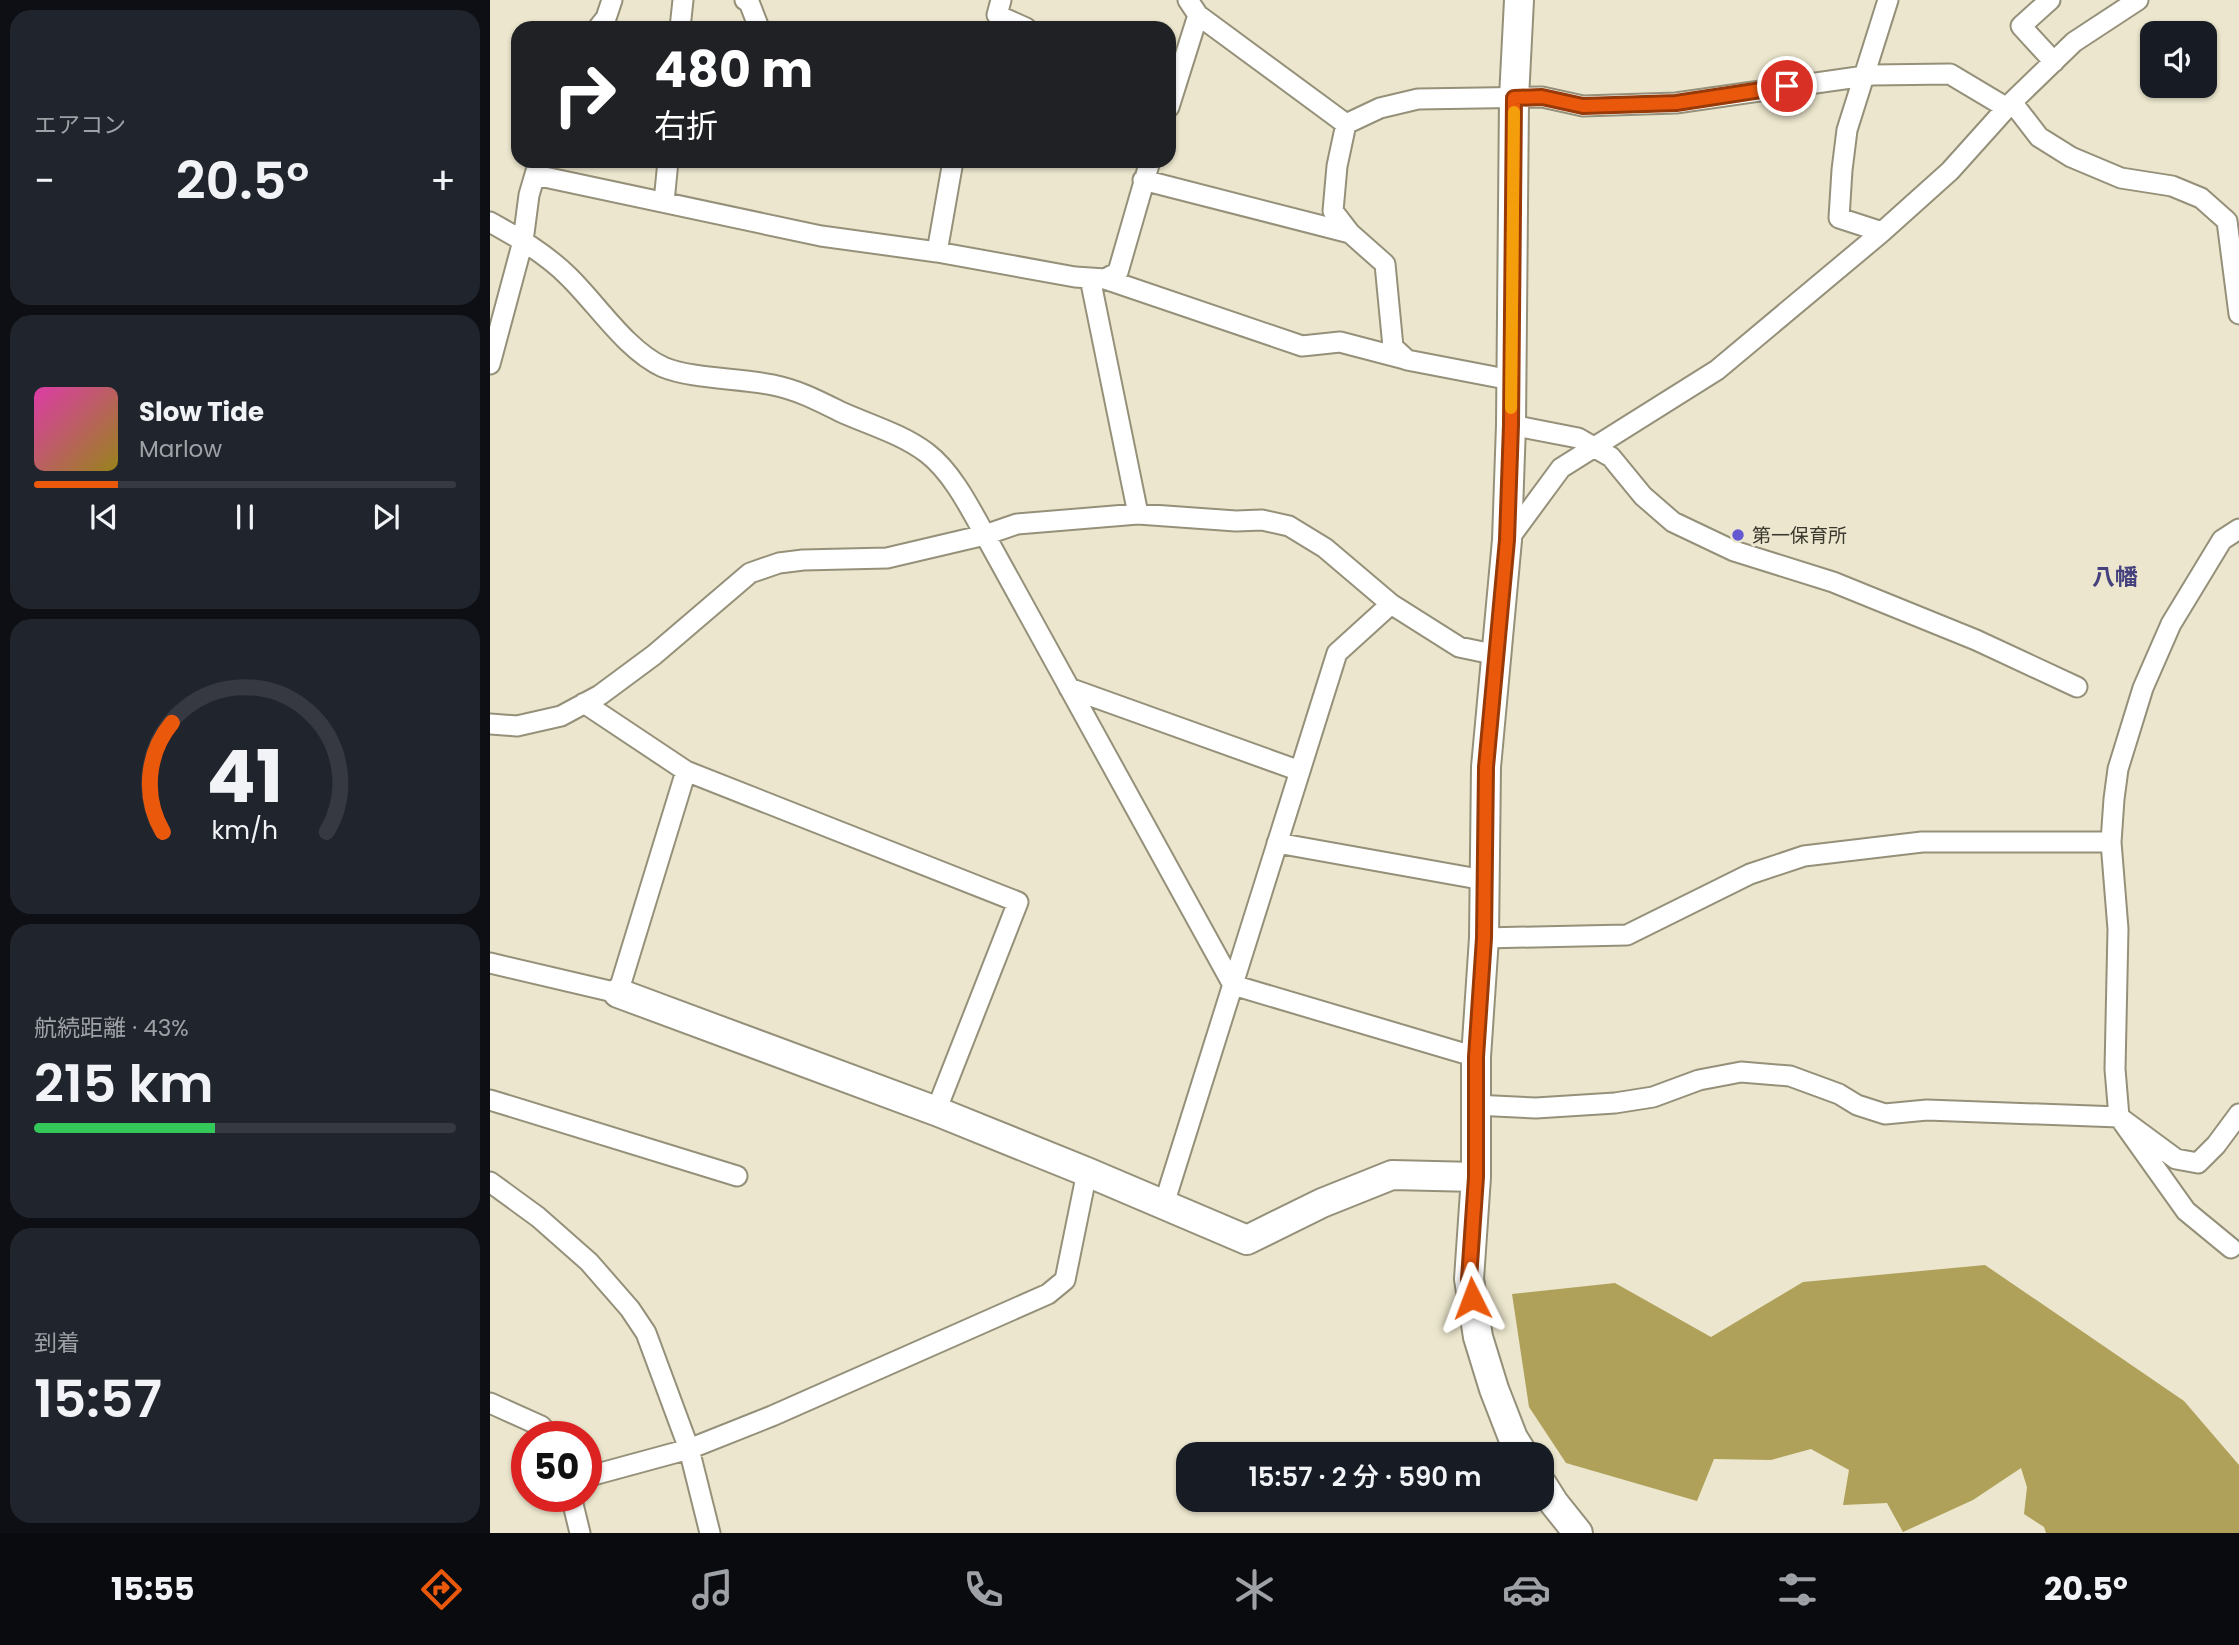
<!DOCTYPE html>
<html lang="ja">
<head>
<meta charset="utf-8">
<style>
  body { margin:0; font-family:Poppins,"Noto Sans JP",sans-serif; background:#20242c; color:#f1f3f6; height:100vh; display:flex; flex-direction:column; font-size:26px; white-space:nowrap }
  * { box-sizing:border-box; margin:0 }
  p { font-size:23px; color:#9ea1a6 }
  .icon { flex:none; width:38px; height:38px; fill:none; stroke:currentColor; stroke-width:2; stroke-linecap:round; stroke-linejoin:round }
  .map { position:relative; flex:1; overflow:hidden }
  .sheet { display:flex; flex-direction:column; gap:10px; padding:10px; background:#0d0f14; width:490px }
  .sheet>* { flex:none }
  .hud { position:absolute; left:21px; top:21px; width:665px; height:147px; border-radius:21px; box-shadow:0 2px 5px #0004; background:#202124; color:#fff; overflow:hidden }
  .fabs { position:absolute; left:1650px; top:21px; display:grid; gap:14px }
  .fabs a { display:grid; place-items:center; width:77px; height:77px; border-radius:14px; background:#171b24; box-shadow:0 2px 5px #0004; font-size:35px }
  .speed { position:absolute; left:21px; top:1421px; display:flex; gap:14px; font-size:35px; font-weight:700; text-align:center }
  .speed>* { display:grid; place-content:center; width:91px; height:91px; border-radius:50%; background:#171b24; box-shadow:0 2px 5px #0004; line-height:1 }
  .speed .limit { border:10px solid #d22; background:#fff; color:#111 }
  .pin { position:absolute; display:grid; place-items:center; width:60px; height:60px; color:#fff; margin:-30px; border:4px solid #fff; border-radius:50%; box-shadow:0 2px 7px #0007 }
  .me { position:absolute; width:77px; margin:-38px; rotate:357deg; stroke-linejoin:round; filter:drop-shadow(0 0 5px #0008) }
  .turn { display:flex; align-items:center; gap:24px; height:147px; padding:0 28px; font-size:32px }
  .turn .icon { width:91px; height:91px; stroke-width:2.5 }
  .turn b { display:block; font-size:49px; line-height:60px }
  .big { font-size:52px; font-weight:600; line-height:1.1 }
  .sheet .widget { flex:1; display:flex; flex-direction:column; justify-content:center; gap:10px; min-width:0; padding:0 24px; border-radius:21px; background:#20242c }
  .sheet .dial { align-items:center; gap:0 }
  .dial svg { height:182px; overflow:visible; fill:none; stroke:#363941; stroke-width:7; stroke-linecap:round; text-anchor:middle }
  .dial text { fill:#f1f3f6; stroke:none }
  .song { display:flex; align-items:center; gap:21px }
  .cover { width:84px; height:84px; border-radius:10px; background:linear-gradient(135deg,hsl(320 70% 55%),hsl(50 70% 35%)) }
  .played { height:7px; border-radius:4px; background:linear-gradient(90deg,#ea580c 20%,#363941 20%) }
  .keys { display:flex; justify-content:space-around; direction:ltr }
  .heat { display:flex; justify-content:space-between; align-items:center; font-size:38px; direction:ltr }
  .charge { height:10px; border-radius:5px; background:linear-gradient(90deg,#34c759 43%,#363941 0) }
  .trip { position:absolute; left:686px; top:1442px; width:378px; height:70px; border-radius:21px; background:#171b24; box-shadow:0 2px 5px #0004; font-weight:600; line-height:70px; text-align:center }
  .menu { display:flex; height:112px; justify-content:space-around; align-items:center; background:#090b0e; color:#9ea1a6 }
  .menu .icon { width:49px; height:49px }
  .menu .selected { color:#ea580c }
  .menu b { font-size:32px; color:#f1f3f6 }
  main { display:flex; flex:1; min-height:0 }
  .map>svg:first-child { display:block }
  .forest { fill:#afa05a }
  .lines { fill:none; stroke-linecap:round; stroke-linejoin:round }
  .street-casing { stroke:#959079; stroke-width:23 }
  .secondary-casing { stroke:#959079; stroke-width:32 }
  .street { stroke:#fff; stroke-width:19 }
  .secondary { stroke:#fff; stroke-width:28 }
  .route-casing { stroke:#983908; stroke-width:18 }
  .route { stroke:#ea580c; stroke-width:12 }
  .slow { stroke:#f59e0b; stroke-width:12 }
  .poi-dot { fill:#6559d2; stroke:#ebe6cd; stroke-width:2.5 }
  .labels { text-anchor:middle; stroke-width:6; stroke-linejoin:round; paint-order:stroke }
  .poi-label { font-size:19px; fill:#3b392f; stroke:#ebe6cd; text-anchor:start }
  .quarter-label { font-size:23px; font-weight:bold; fill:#44417e; stroke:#ebe6cd }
</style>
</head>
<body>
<main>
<section class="sheet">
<div class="widget"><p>エアコン</p>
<div class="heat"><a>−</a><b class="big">20.5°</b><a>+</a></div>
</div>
<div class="widget">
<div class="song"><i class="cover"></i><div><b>Slow Tide</b><p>Marlow</p></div></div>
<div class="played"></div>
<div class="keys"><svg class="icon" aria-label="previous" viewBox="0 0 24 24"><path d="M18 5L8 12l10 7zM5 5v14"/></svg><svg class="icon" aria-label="pause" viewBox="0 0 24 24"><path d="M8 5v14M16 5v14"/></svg><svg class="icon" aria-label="next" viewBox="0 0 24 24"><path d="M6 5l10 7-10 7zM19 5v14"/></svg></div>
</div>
<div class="widget dial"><svg viewBox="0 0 100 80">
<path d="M14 69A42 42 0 1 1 86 69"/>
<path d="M14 69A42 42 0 0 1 18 21" stroke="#ea580c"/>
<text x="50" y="56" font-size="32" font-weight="700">41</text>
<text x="50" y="72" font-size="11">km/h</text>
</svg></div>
<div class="widget"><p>航続距離 · 43%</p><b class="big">215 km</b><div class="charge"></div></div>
<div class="widget"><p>到着</p><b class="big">15:57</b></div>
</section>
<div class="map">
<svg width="1749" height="1533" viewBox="0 0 1749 1533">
  <rect width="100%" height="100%" fill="#ebe6cd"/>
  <!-- forest -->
  <path class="forest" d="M 1495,1265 L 1694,1401 L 1749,1465 L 1749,1533 L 1556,1533 L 1554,1527 L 1534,1514 L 1537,1487 L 1531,1468 L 1483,1500 L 1413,1532 L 1397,1503 L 1353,1505 L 1359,1470 L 1321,1449 L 1281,1460 L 1224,1459 L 1207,1501 L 1076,1463 L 1039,1407 L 1022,1294 L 1125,1283 L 1221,1337 L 1313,1282 Z"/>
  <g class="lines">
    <defs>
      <path id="street" d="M 255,0 L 259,2 L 269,28
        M 511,0 L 507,15 L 536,28
        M 698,0 L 708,15 L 856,124
        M 1560,0 L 1531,26 L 1564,62
        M 108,28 L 116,18 L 122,0
        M 190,28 L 193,0
        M 1522,102 L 1549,137 L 1581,157 L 1631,178 L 1682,186 L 1711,198 L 1737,221 L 1749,314
        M 679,107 L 708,15
        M 856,124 L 890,108 L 928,99 L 1052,97 L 1093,106 L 1186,103 L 1382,75 L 1460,74 L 1517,108
        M 856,124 L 847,166 L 843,211 L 860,233 L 895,264 L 903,347 L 917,360 L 1021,380
        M 45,175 L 331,236 L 447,252 L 585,277 L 615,279 L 628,272 L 660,161
        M 653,180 L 860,233
        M 174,202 L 178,161
        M 0,222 C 27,237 56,254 78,276 C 107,304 136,350 173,367 C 201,379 251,378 283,385 C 308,390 329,401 351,412 C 380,425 412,434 437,453 C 462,472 480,508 495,535 L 743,985 L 986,1057
        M 1392,232 L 1349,218 L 1352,170 L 1357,130 L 1398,0
        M 447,252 L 463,161
        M 600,278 L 648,514
        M 615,279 L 812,346 L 850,342 L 915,359
        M 0,364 L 33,241 L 39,195 L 49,161
        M 1021,425 L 1088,438 L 1121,457 L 1153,496 L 1183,522 L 1244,551 L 1343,582 L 1486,640 L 1587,687
        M 1018,540 L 1071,468 L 1227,370 L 1392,232 L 1460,171 L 1522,102 L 1584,42 L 1648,0
        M 579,688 L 810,771
        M 94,703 L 196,771 L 528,902 L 446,1111
        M 0,724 L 27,726 L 71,716 L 110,695 L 164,655 L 260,573 L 289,563 L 313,560 L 397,558 L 495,535 L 527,524 L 648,514 L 746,521 L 772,520 L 799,526 L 835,548 L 901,604 L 969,647 L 1007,655
        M 787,843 L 994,880
        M 994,938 L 1137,935 L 1260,874 L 1314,856 L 1432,842 L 1621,842
        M 0,963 L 128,993 L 196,771
        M 0,1100 L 247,1176
        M 984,1105 L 1046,1108 L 1125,1103 L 1163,1097 L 1209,1080 L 1251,1072 L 1300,1076 L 1349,1094 L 1367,1105 L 1395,1114 L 1437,1110 L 1629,1117 L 1686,1159 L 1708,1163 L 1726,1145 L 1749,1114
        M 0,1182 L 48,1217 L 99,1262 L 140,1309 L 156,1333 L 199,1449 L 220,1533
        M 674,1204 L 847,653 L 901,604
        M 1741,1248 L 1696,1211 L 1629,1117 L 1625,1069 L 1628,929 L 1621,842 L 1624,799 L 1628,769 L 1653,688 L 1681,624 L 1732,540 L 1749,529
        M 0,1403 L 51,1426 L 61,1437
        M 96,1477 L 199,1449 L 282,1416 L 558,1294 L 575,1280 L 597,1172
        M 81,1496 L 90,1533"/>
      <path id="secondary" d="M 1029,0 L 1024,98 L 1021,425 L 1017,540 L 996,767 L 994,938 L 986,1057 L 986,1177 L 979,1279 L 988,1337 L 1004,1389 L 1023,1438 L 1033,1454
        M 128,993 L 446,1111 L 597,1172 L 757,1240 L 832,1203 L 902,1175 L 986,1177
        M 1052,1484 L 1064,1503 L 1088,1533"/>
    </defs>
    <!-- street casing -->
    <use href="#street" class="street-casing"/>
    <!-- secondary casing -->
    <use href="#secondary" class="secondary-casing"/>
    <!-- street -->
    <use href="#street" class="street"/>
    <!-- secondary -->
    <use href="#secondary" class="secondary"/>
  </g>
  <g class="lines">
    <defs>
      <path id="route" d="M 982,1298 L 979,1279 L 986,1177 L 986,1057 L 994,938 L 996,767 L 1017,540 L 1021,425 L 1024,98 L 1052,97 L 1093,106 L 1186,103 L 1297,86"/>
    </defs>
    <!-- route casing -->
    <use href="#route" class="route-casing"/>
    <!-- route -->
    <use href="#route" class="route"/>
    <!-- slow -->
    <path class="slow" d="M 1021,408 L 1024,112"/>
  </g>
  <!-- markers -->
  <circle class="poi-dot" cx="1248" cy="535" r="7"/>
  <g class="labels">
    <!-- poi labels -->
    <g class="poi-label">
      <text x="1262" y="542">第一保育所</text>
    </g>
    <!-- quarter labels -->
    <g class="quarter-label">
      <text x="1625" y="585">八幡</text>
    </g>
  </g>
</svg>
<div class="fabs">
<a><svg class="icon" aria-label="sound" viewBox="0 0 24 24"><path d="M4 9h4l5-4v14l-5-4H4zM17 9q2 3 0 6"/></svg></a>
</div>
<div class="speed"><div class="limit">50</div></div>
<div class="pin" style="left:1297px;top:86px;background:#d93025"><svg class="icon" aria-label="arrive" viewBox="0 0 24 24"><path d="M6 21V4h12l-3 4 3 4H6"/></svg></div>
<svg class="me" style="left:982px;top:1298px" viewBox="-20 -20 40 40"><path d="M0-17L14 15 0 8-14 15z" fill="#ea580c" stroke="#fff" stroke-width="4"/></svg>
<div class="trip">15:57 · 2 分 · 590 m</div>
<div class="hud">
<div class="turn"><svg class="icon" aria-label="right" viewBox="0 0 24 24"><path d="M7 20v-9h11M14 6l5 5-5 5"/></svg><div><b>480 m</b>右折</div></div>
</div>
</div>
</main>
<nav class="menu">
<b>15:55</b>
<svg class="icon selected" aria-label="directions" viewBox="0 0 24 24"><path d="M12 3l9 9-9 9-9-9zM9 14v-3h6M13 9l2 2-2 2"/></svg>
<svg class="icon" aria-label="music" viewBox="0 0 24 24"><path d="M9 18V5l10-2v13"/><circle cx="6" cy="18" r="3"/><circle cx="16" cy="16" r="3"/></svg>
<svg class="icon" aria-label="phone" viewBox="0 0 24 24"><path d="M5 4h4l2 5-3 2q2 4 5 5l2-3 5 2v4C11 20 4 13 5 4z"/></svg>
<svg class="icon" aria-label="climate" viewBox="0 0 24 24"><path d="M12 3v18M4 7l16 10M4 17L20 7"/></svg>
<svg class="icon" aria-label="car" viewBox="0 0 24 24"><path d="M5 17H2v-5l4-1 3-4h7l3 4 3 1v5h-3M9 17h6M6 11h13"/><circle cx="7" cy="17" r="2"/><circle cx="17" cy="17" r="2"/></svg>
<svg class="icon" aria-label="filters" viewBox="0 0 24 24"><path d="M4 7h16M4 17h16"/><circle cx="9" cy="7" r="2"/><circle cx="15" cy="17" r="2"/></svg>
<b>20.5°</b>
</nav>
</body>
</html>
